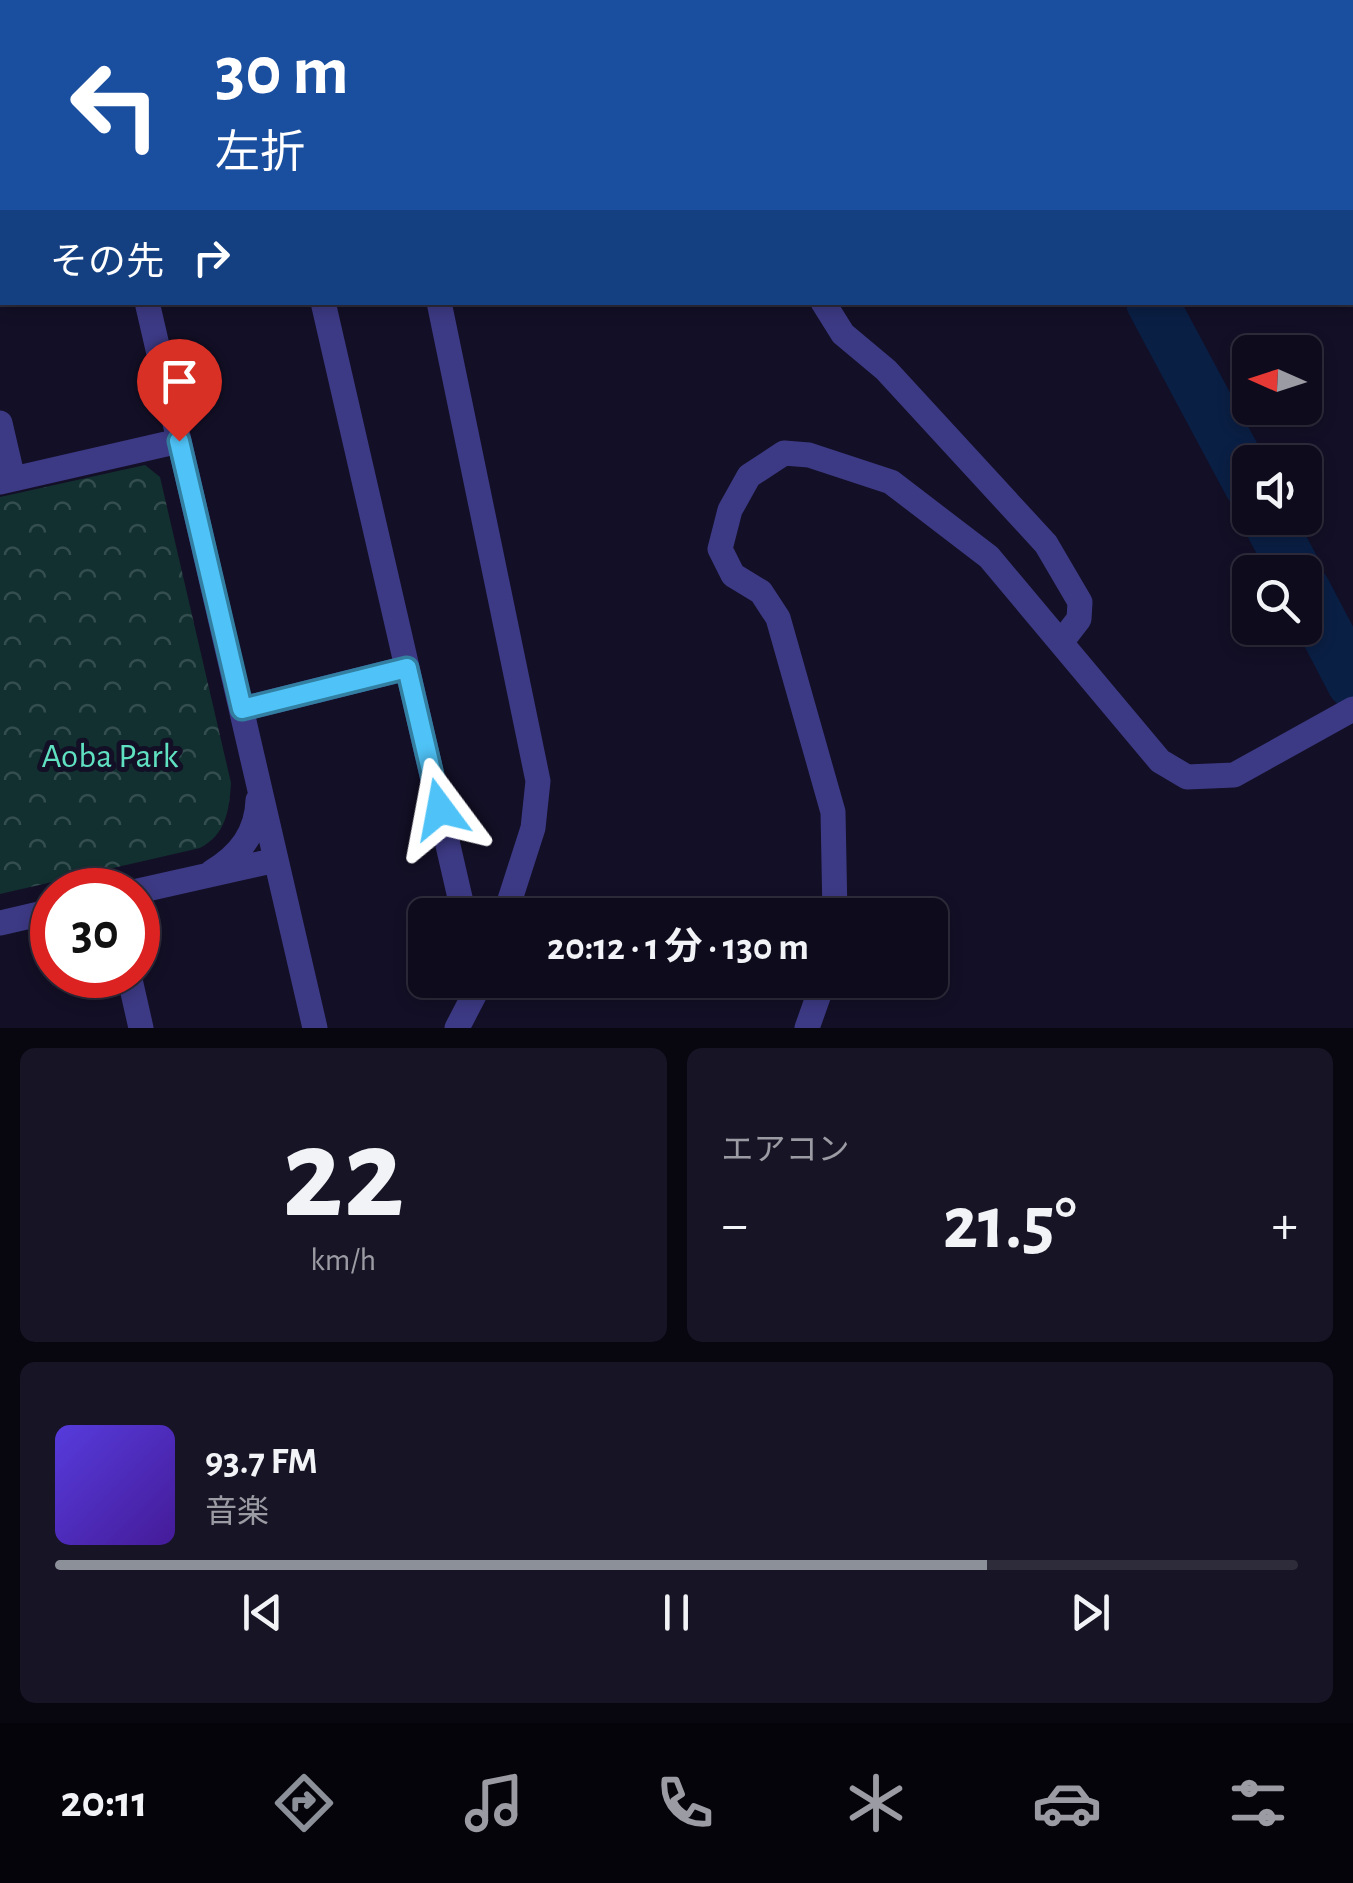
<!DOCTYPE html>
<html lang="ja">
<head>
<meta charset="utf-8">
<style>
  body { margin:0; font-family:"Alegreya Sans","Noto Sans JP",sans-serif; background:#171425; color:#f1f3f6; height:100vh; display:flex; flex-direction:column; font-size:38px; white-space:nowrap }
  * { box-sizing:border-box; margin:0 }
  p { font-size:32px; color:#9b9ba3 }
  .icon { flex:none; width:55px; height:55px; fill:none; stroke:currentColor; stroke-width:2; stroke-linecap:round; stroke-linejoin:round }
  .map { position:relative; height:1028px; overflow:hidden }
  .side { display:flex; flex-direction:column; gap:20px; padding:20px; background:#08060f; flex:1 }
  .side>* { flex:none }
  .banner { position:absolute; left:0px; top:0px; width:1355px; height:305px; box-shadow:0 5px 15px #0003,0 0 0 2px #2e2b3b; background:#1a4fa0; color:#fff; overflow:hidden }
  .needle { width:65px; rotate:273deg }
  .tools { position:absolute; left:1232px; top:335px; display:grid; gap:20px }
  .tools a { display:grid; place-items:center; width:90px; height:90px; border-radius:15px; background:#0e0b1c; box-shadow:0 5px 15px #0003,0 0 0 2px #2e2b3b; font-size:50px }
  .speed { position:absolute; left:30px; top:868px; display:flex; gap:20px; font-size:50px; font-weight:700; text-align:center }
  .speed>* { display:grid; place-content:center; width:130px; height:130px; border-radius:50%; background:#0e0b1c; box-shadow:0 5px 15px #0003,0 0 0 2px #2e2b3b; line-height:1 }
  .speed .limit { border:15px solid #d22; background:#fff; color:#111 }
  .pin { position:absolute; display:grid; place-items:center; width:85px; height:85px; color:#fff; margin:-102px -42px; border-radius:50% 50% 50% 0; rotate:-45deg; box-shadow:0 0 10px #0007 }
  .pin .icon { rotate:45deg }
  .me { position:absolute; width:110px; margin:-55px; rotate:347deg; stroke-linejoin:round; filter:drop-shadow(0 0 8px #0008) }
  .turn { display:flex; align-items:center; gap:35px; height:210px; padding:0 50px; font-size:45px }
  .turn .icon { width:130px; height:130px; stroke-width:2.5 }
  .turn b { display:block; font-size:70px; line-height:85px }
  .then { display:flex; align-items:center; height:95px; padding:0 50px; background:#0003; gap:20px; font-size:38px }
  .big { font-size:75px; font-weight:700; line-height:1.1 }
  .side .tile { flex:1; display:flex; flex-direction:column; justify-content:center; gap:15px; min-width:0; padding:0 35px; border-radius:15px; background:#171425 }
  .side .dial { align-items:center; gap:0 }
  .dial b { font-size:130px; line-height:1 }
  .song { display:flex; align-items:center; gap:30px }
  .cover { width:120px; height:120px; border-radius:15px; background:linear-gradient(135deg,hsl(250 70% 55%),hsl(260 70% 35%)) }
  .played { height:10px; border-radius:5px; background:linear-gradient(90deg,#8c9099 75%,#2e2b3b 75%) }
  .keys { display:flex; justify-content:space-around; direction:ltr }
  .heat { display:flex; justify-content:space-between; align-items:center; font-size:55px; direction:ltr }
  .side .tiles { flex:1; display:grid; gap:20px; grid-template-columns:1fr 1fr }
  .tile:last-child { grid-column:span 2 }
  .trip { position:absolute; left:408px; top:898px; width:540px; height:100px; border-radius:15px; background:#0e0b1c; box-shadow:0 5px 15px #0003,0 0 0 2px #2e2b3b; font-weight:700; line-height:100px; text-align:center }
  .tab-bar { display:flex; height:160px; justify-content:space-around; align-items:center; background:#06040b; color:#9b9ba3 }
  .tab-bar .icon { width:70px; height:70px }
  .tab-bar .current { color:#8c9099 }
  .tab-bar b { font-size:45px; color:#f1f3f6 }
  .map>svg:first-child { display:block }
  .forest { fill:url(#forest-crowns) }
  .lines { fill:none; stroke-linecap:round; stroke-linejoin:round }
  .river { stroke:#0a1f44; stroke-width:52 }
  .minor { stroke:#3d3a85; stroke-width:25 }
  .route-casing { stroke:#337fa1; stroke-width:25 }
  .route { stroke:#4fc3f7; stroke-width:18 }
  .labels { text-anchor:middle; stroke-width:10; stroke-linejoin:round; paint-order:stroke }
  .park-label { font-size:35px; fill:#5fe0c0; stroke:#130f26 }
</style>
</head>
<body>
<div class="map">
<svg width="1353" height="1028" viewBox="0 0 1353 1028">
  <defs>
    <pattern id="forest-crowns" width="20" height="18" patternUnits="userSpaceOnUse" patternTransform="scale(2.5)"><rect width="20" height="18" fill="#12302f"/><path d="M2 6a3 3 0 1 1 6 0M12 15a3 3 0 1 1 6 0" fill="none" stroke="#344d4e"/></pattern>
  </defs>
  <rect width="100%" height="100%" fill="#130f26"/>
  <!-- forest -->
  <path class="forest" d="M 145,465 L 160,477 L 231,783 C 229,811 226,834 200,848 L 0,894 L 0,497 Z"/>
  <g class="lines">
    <!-- river -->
    <path class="river" d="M 1119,2 L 1119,0
      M 1152,302 L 1250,485
      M 1267,518 L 1296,572
      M 1305,591 L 1353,683"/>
    <!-- minor -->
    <path class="minor" d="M 77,0 L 77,2
      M 253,0 L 254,2
      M 416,0 L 417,2
      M 514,0 L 515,2
      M 768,0 L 768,2
      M 1257,0 L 1258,2
      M 1352,177 L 1353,177
      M 147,302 L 315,1028
      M 323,302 L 464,915
      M 439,302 L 538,781 L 533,828 L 505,915
      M 823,302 L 843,334 L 886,370 L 1046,544 L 1080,602 L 1079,619 L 1062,641
      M 0,423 L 13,479
      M 0,482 L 179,441
      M 242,709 L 407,668
      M 212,872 C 240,855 257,833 258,800
      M 138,891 L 276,860
      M 835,915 L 833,812 L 778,618 L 761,592 L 733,575 L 720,549 L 730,510 L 749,476 L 784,453 L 809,455 L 891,482 L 989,557 L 1160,761 L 1187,777 L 1234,775 L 1353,709
      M 0,923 L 52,911
      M 129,975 L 141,1028
      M 457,1028 L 482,980
      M 807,1028 L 824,980"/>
  </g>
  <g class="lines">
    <defs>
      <path id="route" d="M 179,441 L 242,709 L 407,668 L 440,809"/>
    </defs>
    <!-- route casing -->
    <use href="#route" class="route-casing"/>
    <!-- route -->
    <use href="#route" class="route"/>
  </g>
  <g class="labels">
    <!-- park labels -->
    <g class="park-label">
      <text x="110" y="767">Aoba Park</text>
    </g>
  </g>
</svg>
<div class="tools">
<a><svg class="needle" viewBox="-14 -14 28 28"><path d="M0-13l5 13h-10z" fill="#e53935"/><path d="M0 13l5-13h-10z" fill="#9b9ba3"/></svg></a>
<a><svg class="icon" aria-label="sound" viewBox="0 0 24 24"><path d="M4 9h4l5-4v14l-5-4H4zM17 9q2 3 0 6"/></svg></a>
<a><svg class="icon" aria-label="search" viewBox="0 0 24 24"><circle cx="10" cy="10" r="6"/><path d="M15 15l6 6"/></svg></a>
</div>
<div class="speed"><div class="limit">30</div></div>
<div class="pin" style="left:179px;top:441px;background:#d93025"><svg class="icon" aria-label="arrive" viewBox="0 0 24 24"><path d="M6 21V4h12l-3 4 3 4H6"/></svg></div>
<svg class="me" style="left:440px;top:809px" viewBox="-20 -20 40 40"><path d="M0-17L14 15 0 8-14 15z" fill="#4fc3f7" stroke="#fff" stroke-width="4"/></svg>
<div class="trip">20:12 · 1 分 · 130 m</div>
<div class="banner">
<div class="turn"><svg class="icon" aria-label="left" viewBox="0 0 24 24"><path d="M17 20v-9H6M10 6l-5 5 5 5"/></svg><div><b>30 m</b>左折</div></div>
<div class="then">その先<svg class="icon" aria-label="right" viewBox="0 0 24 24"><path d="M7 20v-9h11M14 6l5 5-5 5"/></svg></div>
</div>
</div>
<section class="side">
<div class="tiles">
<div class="tile dial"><b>22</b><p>km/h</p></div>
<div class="tile"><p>エアコン</p>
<div class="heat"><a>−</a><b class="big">21.5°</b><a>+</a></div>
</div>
<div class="tile">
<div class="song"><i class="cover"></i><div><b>93.7 FM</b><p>音楽</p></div></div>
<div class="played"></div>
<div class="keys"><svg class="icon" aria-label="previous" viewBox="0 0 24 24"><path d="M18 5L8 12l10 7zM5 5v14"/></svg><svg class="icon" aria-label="pause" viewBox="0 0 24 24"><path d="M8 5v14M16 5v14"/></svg><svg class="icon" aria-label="next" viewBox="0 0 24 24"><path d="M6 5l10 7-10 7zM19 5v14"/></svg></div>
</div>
</div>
</section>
<nav class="tab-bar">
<b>20:11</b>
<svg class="icon current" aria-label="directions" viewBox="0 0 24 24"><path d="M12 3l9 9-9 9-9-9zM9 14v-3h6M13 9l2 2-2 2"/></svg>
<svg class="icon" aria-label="music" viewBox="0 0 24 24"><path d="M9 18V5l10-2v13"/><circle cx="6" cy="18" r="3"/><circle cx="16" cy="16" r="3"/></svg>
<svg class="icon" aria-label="phone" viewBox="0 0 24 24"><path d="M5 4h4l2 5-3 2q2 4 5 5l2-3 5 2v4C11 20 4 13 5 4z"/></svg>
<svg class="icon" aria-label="climate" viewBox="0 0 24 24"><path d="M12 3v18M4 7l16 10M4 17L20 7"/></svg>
<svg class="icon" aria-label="car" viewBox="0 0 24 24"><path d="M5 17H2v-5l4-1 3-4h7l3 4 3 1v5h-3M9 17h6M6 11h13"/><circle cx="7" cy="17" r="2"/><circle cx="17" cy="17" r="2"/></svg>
<svg class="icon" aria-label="filters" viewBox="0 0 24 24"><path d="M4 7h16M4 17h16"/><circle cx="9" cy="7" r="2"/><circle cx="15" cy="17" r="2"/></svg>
</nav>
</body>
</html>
